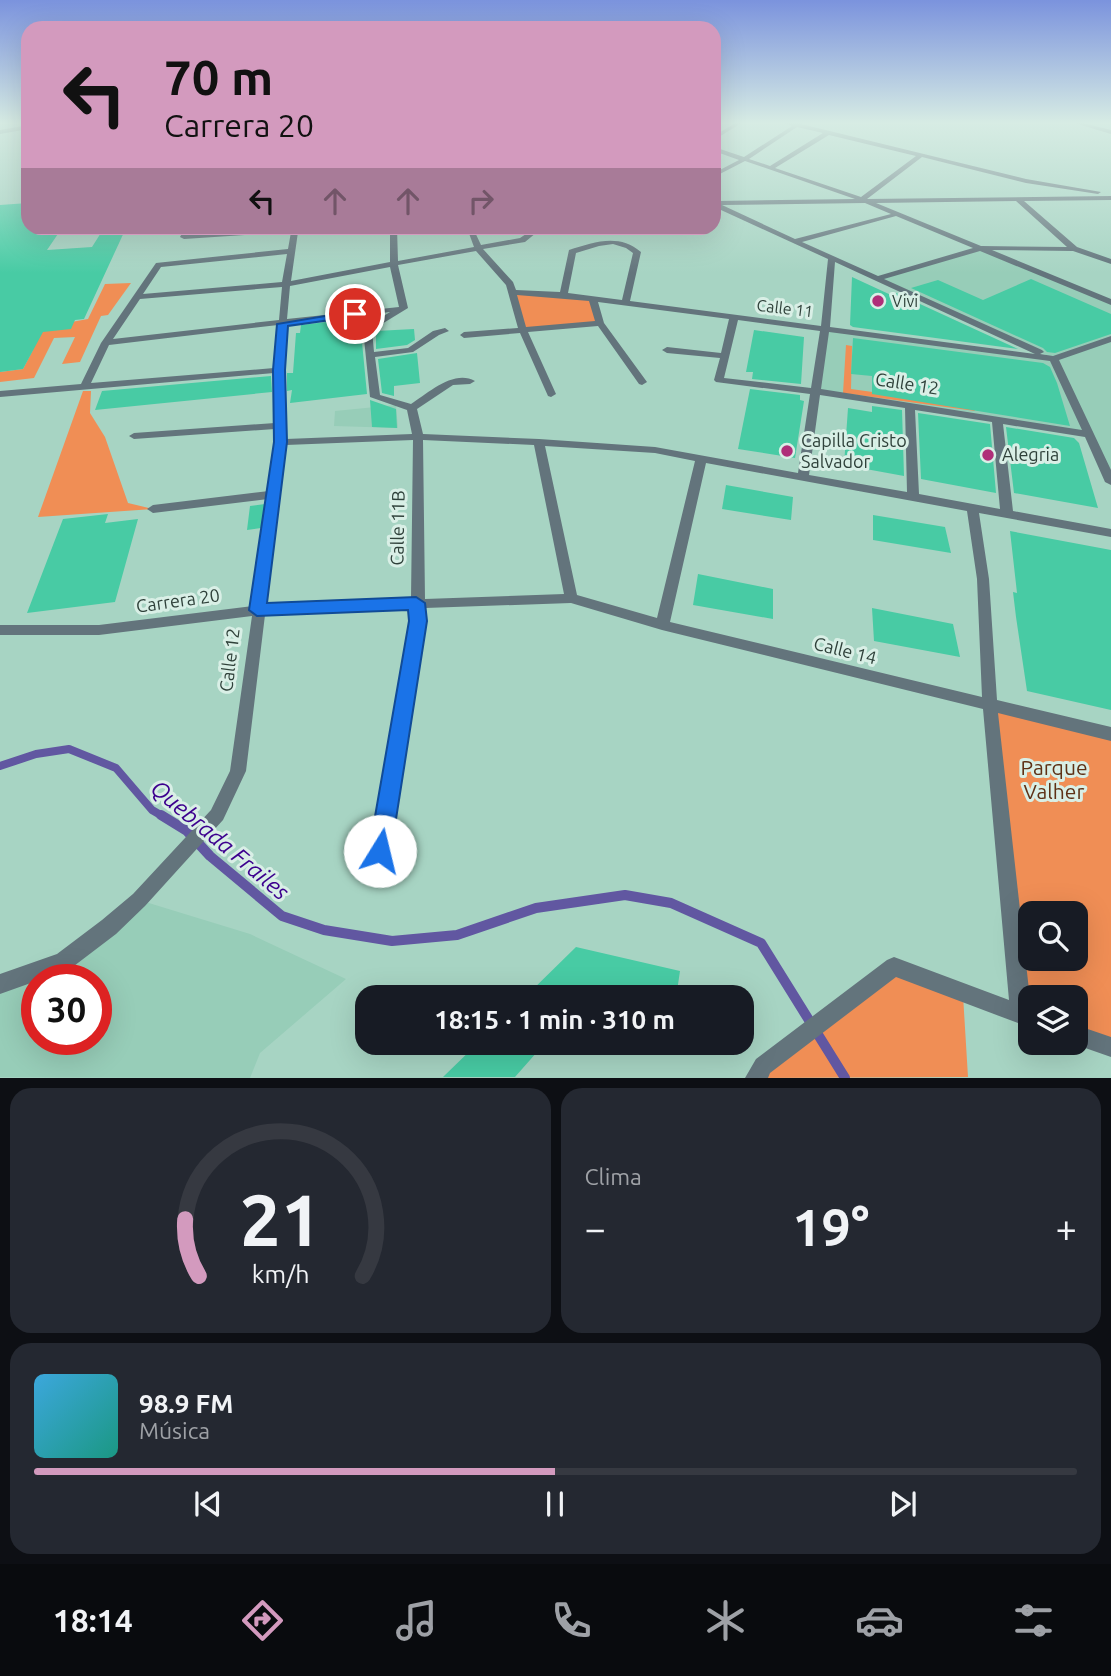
<!DOCTYPE html>
<html lang="es">
<head>
<meta charset="utf-8">
<style>
  body { margin:0; font-family:Ubuntu,sans-serif; background:#242831; color:#f1f3f6; height:100vh; display:flex; flex-direction:column; font-size:26px; white-space:nowrap }
  * { box-sizing:border-box; margin:0 }
  p { font-size:23px; color:#9ea1a6 }
  .icon { flex:none; width:38px; height:38px; fill:none; stroke:currentColor; stroke-width:2; stroke-linecap:round; stroke-linejoin:round }
  .map { position:relative; height:1078px; overflow:hidden }
  .side { display:flex; flex-direction:column; gap:10px; padding:10px; background:#0d0f14; flex:1 }
  .side>* { flex:none }
  .banner { position:absolute; left:21px; top:21px; width:700px; height:214px; border-radius:21px; box-shadow:0 7px 28px #0002; background:#d39abe; color:#111; overflow:hidden }
  .controls { position:absolute; left:1018px; top:901px; display:grid; gap:14px }
  .controls a { display:grid; place-items:center; width:70px; height:70px; border-radius:14px; background:#171b24; box-shadow:0 7px 28px #0002; font-size:35px }
  .speed { position:absolute; left:21px; top:964px; display:flex; gap:14px; font-size:35px; font-weight:700; text-align:center }
  .speed>* { display:grid; place-content:center; width:91px; height:91px; border-radius:50%; background:#171b24; box-shadow:0 7px 28px #0002; line-height:1 }
  .speed .limit { border:10px solid #d22; background:#fff; color:#111 }
  .pin { position:absolute; display:grid; place-items:center; width:60px; height:60px; color:#fff; margin:-30px; border:4px solid #fff; border-radius:50%; box-shadow:0 2px 7px #0007 }
  .me { position:absolute; width:77px; margin:-38px; rotate:9deg; stroke-linejoin:round; filter:drop-shadow(0 0 5px #0008) }
  .turn { display:flex; align-items:center; gap:24px; height:147px; padding:0 28px; font-size:32px }
  .turn .icon { width:91px; height:91px; stroke-width:2.5 }
  .turn b { display:block; font-size:49px; line-height:60px }
  .lanes { display:flex; align-items:center; height:66px; padding:0 28px; background:#0003; justify-content:center; gap:35px; direction:ltr }
  .lanes .off { opacity:.35 }
  .big { font-size:52px; font-weight:600; line-height:1.1 }
  .side .tile { flex:1; display:flex; flex-direction:column; justify-content:center; gap:10px; min-width:0; padding:0 24px; border-radius:21px; background:#242831 }
  .side .dial { align-items:center; gap:0 }
  .dial svg { height:182px; overflow:visible; fill:none; stroke:#363941; stroke-width:7; stroke-linecap:round; text-anchor:middle }
  .dial text { fill:#f1f3f6; stroke:none }
  .song { display:flex; align-items:center; gap:21px }
  .cover { width:84px; height:84px; border-radius:10px; background:linear-gradient(135deg,hsl(200 70% 55%),hsl(170 70% 35%)) }
  .played { height:7px; border-radius:4px; background:linear-gradient(90deg,#d39abe 50%,#363941 50%) }
  .keys { display:flex; justify-content:space-around; direction:ltr }
  .heat { display:flex; justify-content:space-between; align-items:center; font-size:38px; direction:ltr }
  .side .tiles { flex:1; display:grid; gap:10px; grid-template-columns:1fr 1fr }
  .tile:last-child { grid-column:span 2 }
  .trip { position:absolute; left:355px; top:985px; width:399px; height:70px; border-radius:21px; background:#171b24; box-shadow:0 7px 28px #0002; font-weight:600; line-height:70px; text-align:center }
  .tabs { display:flex; height:112px; justify-content:space-around; align-items:center; background:#090b0e; color:#9ea1a6 }
  .tabs .icon { width:49px; height:49px }
  .tabs .selected { color:#d39abe }
  .tabs b { font-size:32px; color:#f1f3f6 }
  .map>svg:first-child { display:block }
  .built { fill:#97cdb8; fill-rule:evenodd }
  .green { fill:#f08e55; fill-rule:evenodd }
  .lines { fill:none; stroke-linecap:round; stroke-linejoin:round }
  .stream-far1 { stroke:#6157a1; stroke-width:8 }
  .stream { stroke:#6157a1; stroke-width:10 }
  .building { fill:#48cba4 }
  .minor { fill:#63747c; fill-rule:evenodd }
  .route { fill:#1a73e8; stroke:#114b97; stroke-width:2 }
  .poi-dot { fill:#af2e79; stroke:#d9efe6; stroke-width:2.5 }
  .labels { text-anchor:middle; stroke-width:6; stroke-linejoin:round; paint-order:stroke }
  .far-poi-label { font-size:16px; fill:#2f413a; stroke:#d9efe6; text-anchor:start }
  .far-street-label { font-size:16px; fill:#2f413a; stroke:#d9efe6 }
  .street-label { font-size:18px; fill:#2f413a; stroke:#d9efe6 }
  .poi-label { font-size:18px; fill:#2f413a; stroke:#d9efe6; text-anchor:start }
  .near-park-label { font-size:21px; fill:#5e3115; stroke:#d9efe6 }
  .near-water-label { font-size:23px; font-style:italic; fill:#3c008e; stroke:#d9efe6 }
</style>
</head>
<body>
<div class="map">
<svg width="1111" height="1078" viewBox="0 0 1111 1078">
  <rect width="100%" height="100%" fill="#a7d4c3"/>
  <!-- built -->
  <path class="built" d="M 980,248 L 1111,302 L 1111,482 L 1088,434 L 814,391 L 825,329 L 1051,357 L 876,279 Z
    M 396,405 L 398,428 L 334,426 L 335,411 Z
    M 139,900 L 250,934 L 346,979 L 260,1053 L 250,1078 L 0,1077 L 0,984 L 63,962 ZM 37,980 L 96,980 L 96,1040 L 37,1040 Z"/>
  <!-- green -->
  <path class="green" d="M 131,283 L 108,315 L 101,316 L 80,362 L 62,364 L 75,337 L 54,338 L 34,378 L 0,382 L 0,372 L 23,369 L 33,350 L 0,335 L 88,319 L 105,284 Z
    M 512,292 L 593,299 L 600,323 L 522,328 Z
    M 846,345 L 852,346 L 851,389 L 973,406 L 975,411 L 843,393 Z
    M 83,391 L 91,391 L 90,413 L 105,437 L 128,503 L 153,509 L 38,517 Z
    M 990,707 L 1111,734 L 1111,1047 L 1076,1035 L 1076,998 L 1031,998 L 1031,1018 ZM 1031,914 L 1076,914 L 1076,959 L 1031,959 Z
    M 894,967 L 963,995 L 968,1077 L 755,1078 Z"/>
  <g class="lines">
    <!-- stream-far1 -->
    <path class="stream-far1" d="M 0,766 L 36,754 L 69,749 L 116,768 L 152,810 L 164,817"/>
    <!-- stream -->
    <path class="stream" d="M 161,815 L 187,831 L 210,856 L 282,916 L 324,930 L 392,941 L 457,935 L 536,908 L 625,895 L 671,903 L 761,943 L 845,1078"/>
  </g>
  <!-- building -->
  <path class="building" d="M 28,203 L 28,228 L 62,228 L 47,250 L 92,247 L 104,228 L 126,228 L 84,319 L 75,320 L 71,329 L 43,332 L 23,369 L 0,372 L 0,205 Z
    M 852,277 L 891,295 L 896,293 L 1018,349 L 853,327 L 850,325 Z
    M 1031,279 L 1111,314 L 1111,334 L 1055,353 L 1047,352 L 1043,348 L 911,288 L 938,280 L 983,300 Z
    M 351,319 L 352,333 L 361,332 L 367,394 L 290,403 L 292,390 L 287,391 L 287,373 L 293,373 L 296,333 L 300,333 L 301,325 Z
    M 414,329 L 415,340 L 407,345 L 376,349 L 376,331 Z
    M 754,330 L 804,337 L 801,384 L 752,379 L 753,372 L 746,372 Z
    M 853,338 L 1043,363 L 1050,367 L 1057,383 L 1070,426 L 872,394 L 872,376 L 851,374 Z
    M 417,353 L 420,383 L 394,386 L 394,396 L 382,393 L 378,359 Z
    M 271,376 L 272,392 L 95,410 L 102,391 Z
    M 750,389 L 800,395 L 800,400 L 804,401 L 795,458 L 738,449 Z
    M 370,400 L 396,409 L 397,428 L 372,427 Z
    M 872,406 L 902,410 L 904,476 L 844,465 L 848,408 L 872,412 Z
    M 918,413 L 990,424 L 996,493 L 921,479 Z
    M 1006,427 L 1074,438 L 1079,443 L 1098,508 L 1014,493 Z
    M 726,485 L 793,497 L 791,520 L 722,509 Z
    M 265,504 L 261,528 L 247,530 L 250,506 Z
    M 108,514 L 105,523 L 138,519 L 115,602 L 27,613 L 63,519 Z
    M 873,515 L 945,527 L 951,553 L 873,540 Z
    M 1010,531 L 1111,550 L 1111,710 L 1027,691 L 1016,617 L 1013,592 L 1017,593 Z
    M 698,574 L 773,589 L 773,619 L 693,605 Z
    M 872,608 L 953,624 L 960,657 L 874,641 Z
    M 576,947 L 680,971 L 676,998 L 524,998 Z
    M 478,1043 L 545,1043 L 515,1077 L 443,1077 Z"/>
  <g class="lines">
    <!-- minor -->
    <path class="minor" d="M 737,122 L 743,122 L 714,140 L 714,136 Z
      M 781,122 L 804,122 L 801,124 L 1026,179 L 1101,192 L 1098,194 L 1026,183 L 922,157 L 867,199 L 1111,196 L 1111,200 L 1024,201 L 1077,247 L 1111,259 L 1111,264 L 1073,251 L 992,250 L 1111,299 L 1111,305 L 980,251 L 884,279 L 1042,350 L 1044,352 L 1040,354 L 1053,356 L 1111,336 L 1111,342 L 1059,360 L 1111,470 L 1111,485 L 1105,482 L 1085,437 L 1003,424 L 1013,511 L 1111,529 L 1111,537 L 979,513 L 989,579 L 997,700 L 1111,727 L 1111,741 L 998,713 L 1031,1008 L 1031,1028 L 896,977 L 770,1073 L 768,1078 L 745,1078 L 756,1059 L 887,960 L 894,957 L 1009,1000 L 983,709 L 662,630 L 571,603 L 425,608 L 425,621 L 385,877 L 382,883 L 376,886 L 370,883 L 367,877 L 411,621 L 411,609 L 265,615 L 246,771 L 223,820 L 145,906 L 116,934 L 70,969 L 0,994 L 0,974 L 57,954 L 102,920 L 133,894 L 211,810 L 230,771 L 252,616 L 99,635 L 0,635 L 0,625 L 99,625 L 253,606 L 268,499 L 153,513 L 147,509 L 153,505 L 269,491 L 276,442 L 275,429 L 134,439 L 129,436 L 134,433 L 275,423 L 274,373 L 0,397 L 0,391 L 81,384 L 101,343 L 156,263 L 288,249 L 291,232 L 184,239 L 180,237 L 185,228 L 192,228 L 189,235 L 292,228 L 327,228 L 324,230 L 298,232 L 291,281 L 390,262 L 390,228 L 397,228 L 398,261 L 474,247 L 467,228 L 473,228 L 481,245 L 520,238 L 535,228 L 542,228 L 525,242 L 483,249 L 513,282 L 516,290 L 560,292 L 569,250 C 594,242 619,233 641,252 L 630,301 L 821,326 L 828,259 L 721,210 L 714,205 L 714,199 L 718,201 L 855,199 L 745,161 L 714,177 L 714,173 L 739,160 L 714,151 L 714,147 L 744,157 L 792,126 ZM 797,127 L 823,133 L 770,166 L 749,159 ZM 829,135 L 916,156 L 861,197 L 775,168 ZM 1016,201 L 1067,247 L 981,246 L 876,203 ZM 865,203 L 891,214 L 795,239 L 722,205 ZM 896,216 L 973,248 L 878,276 L 802,242 ZM 613,244 L 626,248 L 633,253 L 622,300 L 568,293 L 576,253 L 599,246 ZM 476,251 L 506,285 L 518,328 L 464,332 L 460,335 L 464,338 L 520,333 L 548,396 L 551,397 L 556,394 L 528,332 L 598,326 L 639,384 L 642,385 L 647,382 L 604,323 L 598,302 L 729,319 L 721,353 L 667,347 L 662,350 L 667,353 L 720,358 L 714,380 L 716,382 L 810,394 L 798,473 L 655,447 L 539,439 L 423,434 L 417,409 L 453,385 L 470,384 L 475,381 C 454,369 428,393 411,404 L 380,395 L 375,357 L 413,352 L 439,335 L 449,331 L 445,328 L 433,331 L 408,348 L 374,352 L 372,330 L 408,308 L 398,265 ZM 287,254 L 282,282 L 143,294 L 161,267 ZM 835,262 L 1035,354 L 830,327 ZM 390,267 L 399,307 L 287,319 L 290,286 ZM 282,287 L 279,320 L 113,339 L 140,299 ZM 517,295 L 589,301 L 595,321 L 526,327 ZM 390,312 L 363,329 L 370,397 L 407,410 L 412,434 L 286,439 L 284,370 L 287,324 ZM 738,320 L 820,331 L 811,388 L 724,378 ZM 278,325 L 274,368 L 91,383 L 109,345 ZM 829,332 L 1050,361 L 1082,430 L 821,389 ZM 820,395 L 905,408 L 907,492 L 809,475 ZM 915,410 L 992,422 L 1000,509 L 919,494 ZM 413,440 L 411,599 L 266,605 L 286,445 ZM 423,440 L 534,445 L 564,594 L 425,599 ZM 545,446 L 655,453 L 695,461 L 657,618 L 577,595 ZM 706,463 L 967,511 L 977,579 L 982,697 L 670,622 Z
      M 1071,122 L 1079,122 L 1111,130 L 1111,134 Z
      M 28,125 L 28,129 L 0,134 L 0,130 Z
      M 1076,1025 L 1111,1037 L 1111,1057 L 1071,1043 L 1076,1043 Z"/>
  </g>
  <!-- sky -->
  <linearGradient id="sky" x2="0" y2="1"><stop stop-color="#7b93dd"/><stop offset="0.45" stop-color="#d7ece4"/><stop offset="1" stop-color="#d7ece4" stop-opacity="0"/></linearGradient>
  <rect width="1111" height="273" fill="url(#sky)"/>
  <!-- route -->
  <path class="route" d="M 355,311 L 361,314 L 359,316 L 288,326 L 285,370 L 287,442 L 267,603 L 416,597 L 425,603 L 427,621 L 391,851 L 388,859 L 380,862 L 372,859 L 369,851 L 409,621 L 408,610 L 257,616 L 249,610 L 274,442 L 273,370 L 277,324 Z"/>
  <!-- markers -->
  <g class="poi-dot">
    <circle cx="878" cy="301" r="7"/>
    <circle cx="787" cy="451" r="7"/>
    <circle cx="988" cy="455" r="7"/>
  </g>
  <g class="labels">
    <!-- far-poi labels -->
    <g class="far-poi-label">
      <text x="892" y="307">Vivi</text>
    </g>
    <!-- far-street labels -->
    <g class="far-street-label">
      <text transform="translate(785 308) rotate(7)" y="6">Calle 11</text>
    </g>
    <!-- street labels -->
    <g class="street-label">
      <text transform="translate(907 384) rotate(9)" y="6">Calle 12</text>
      <text transform="translate(398 528) rotate(-89)" y="6">Calle 11B</text>
      <text transform="translate(178 601) rotate(-8)" y="6">Carrera 20</text>
      <text transform="translate(845 651) rotate(14)" y="6">Calle 14</text>
      <text transform="translate(230 660) rotate(-83)" y="6">Calle 12</text>
    </g>
    <!-- poi labels -->
    <g class="poi-label">
      <text x="801" y="447">Capilla Cristo<tspan x="801" dy="21">Salvador</tspan></text>
      <text x="1002" y="461">Alegria</text>
    </g>
    <!-- near-park labels -->
    <g class="near-park-label">
      <text x="1054" y="775">Parque<tspan x="1054" dy="24">Valher</tspan></text>
    </g>
    <!-- near-water labels -->
    <g class="near-water-label">
      <text transform="translate(220 840) rotate(40)" y="8">Quebrada Frailes</text>
    </g>
  </g>
</svg>
<div class="controls">
<a><svg class="icon" aria-label="search" viewBox="0 0 24 24"><circle cx="10" cy="10" r="6"/><path d="M15 15l6 6"/></svg></a>
<a><svg class="icon" aria-label="layers" viewBox="0 0 24 24"><path d="M12 4l9 5-9 5-9-5zM3 14l9 5 9-5"/></svg></a>
</div>
<div class="speed"><div class="limit">30</div></div>
<div class="pin" style="left:355px;top:314px;background:#d93025"><svg class="icon" aria-label="arrive" viewBox="0 0 24 24"><path d="M6 21V4h12l-3 4 3 4H6"/></svg></div>
<svg class="me" style="left:380px;top:851px" viewBox="-20 -20 40 40"><circle r="19" fill="#fff"/><path d="M0-13L10 11 0 6-10 11z" fill="#1a73e8"/></svg>
<div class="trip">18:15 · 1 min · 310 m</div>
<div class="banner">
<div class="turn"><svg class="icon" aria-label="left" viewBox="0 0 24 24"><path d="M17 20v-9H6M10 6l-5 5 5 5"/></svg><div><b>70 m</b>Carrera 20</div></div>
<div class="lanes"><svg class="icon" aria-label="left" viewBox="0 0 24 24"><path d="M17 20v-9H6M10 6l-5 5 5 5"/></svg><svg class="icon off" aria-label="ahead" viewBox="0 0 24 24"><path d="M12 20V5M6 11l6-6 6 6"/></svg><svg class="icon off" aria-label="ahead" viewBox="0 0 24 24"><path d="M12 20V5M6 11l6-6 6 6"/></svg><svg class="icon off" aria-label="right" viewBox="0 0 24 24"><path d="M7 20v-9h11M14 6l5 5-5 5"/></svg></div>
</div>
</div>
<section class="side">
<div class="tiles">
<div class="tile dial"><svg viewBox="0 0 100 80">
<path d="M14 69A42 42 0 1 1 86 69"/>
<path d="M14 69A42 42 0 0 1 8 44" stroke="#d39abe"/>
<text x="50" y="56" font-size="32" font-weight="700">21</text>
<text x="50" y="72" font-size="11">km/h</text>
</svg></div>
<div class="tile"><p>Clima</p>
<div class="heat"><a>−</a><b class="big">19°</b><a>+</a></div>
</div>
<div class="tile">
<div class="song"><i class="cover"></i><div><b>98.9 FM</b><p>Música</p></div></div>
<div class="played"></div>
<div class="keys"><svg class="icon" aria-label="previous" viewBox="0 0 24 24"><path d="M18 5L8 12l10 7zM5 5v14"/></svg><svg class="icon" aria-label="pause" viewBox="0 0 24 24"><path d="M8 5v14M16 5v14"/></svg><svg class="icon" aria-label="next" viewBox="0 0 24 24"><path d="M6 5l10 7-10 7zM19 5v14"/></svg></div>
</div>
</div>
</section>
<nav class="tabs">
<b>18:14</b>
<svg class="icon selected" aria-label="directions" viewBox="0 0 24 24"><path d="M12 3l9 9-9 9-9-9zM9 14v-3h6M13 9l2 2-2 2"/></svg>
<svg class="icon" aria-label="music" viewBox="0 0 24 24"><path d="M9 18V5l10-2v13"/><circle cx="6" cy="18" r="3"/><circle cx="16" cy="16" r="3"/></svg>
<svg class="icon" aria-label="phone" viewBox="0 0 24 24"><path d="M5 4h4l2 5-3 2q2 4 5 5l2-3 5 2v4C11 20 4 13 5 4z"/></svg>
<svg class="icon" aria-label="climate" viewBox="0 0 24 24"><path d="M12 3v18M4 7l16 10M4 17L20 7"/></svg>
<svg class="icon" aria-label="car" viewBox="0 0 24 24"><path d="M5 17H2v-5l4-1 3-4h7l3 4 3 1v5h-3M9 17h6M6 11h13"/><circle cx="7" cy="17" r="2"/><circle cx="17" cy="17" r="2"/></svg>
<svg class="icon" aria-label="filters" viewBox="0 0 24 24"><path d="M4 7h16M4 17h16"/><circle cx="9" cy="7" r="2"/><circle cx="15" cy="17" r="2"/></svg>
</nav>
</body>
</html>
